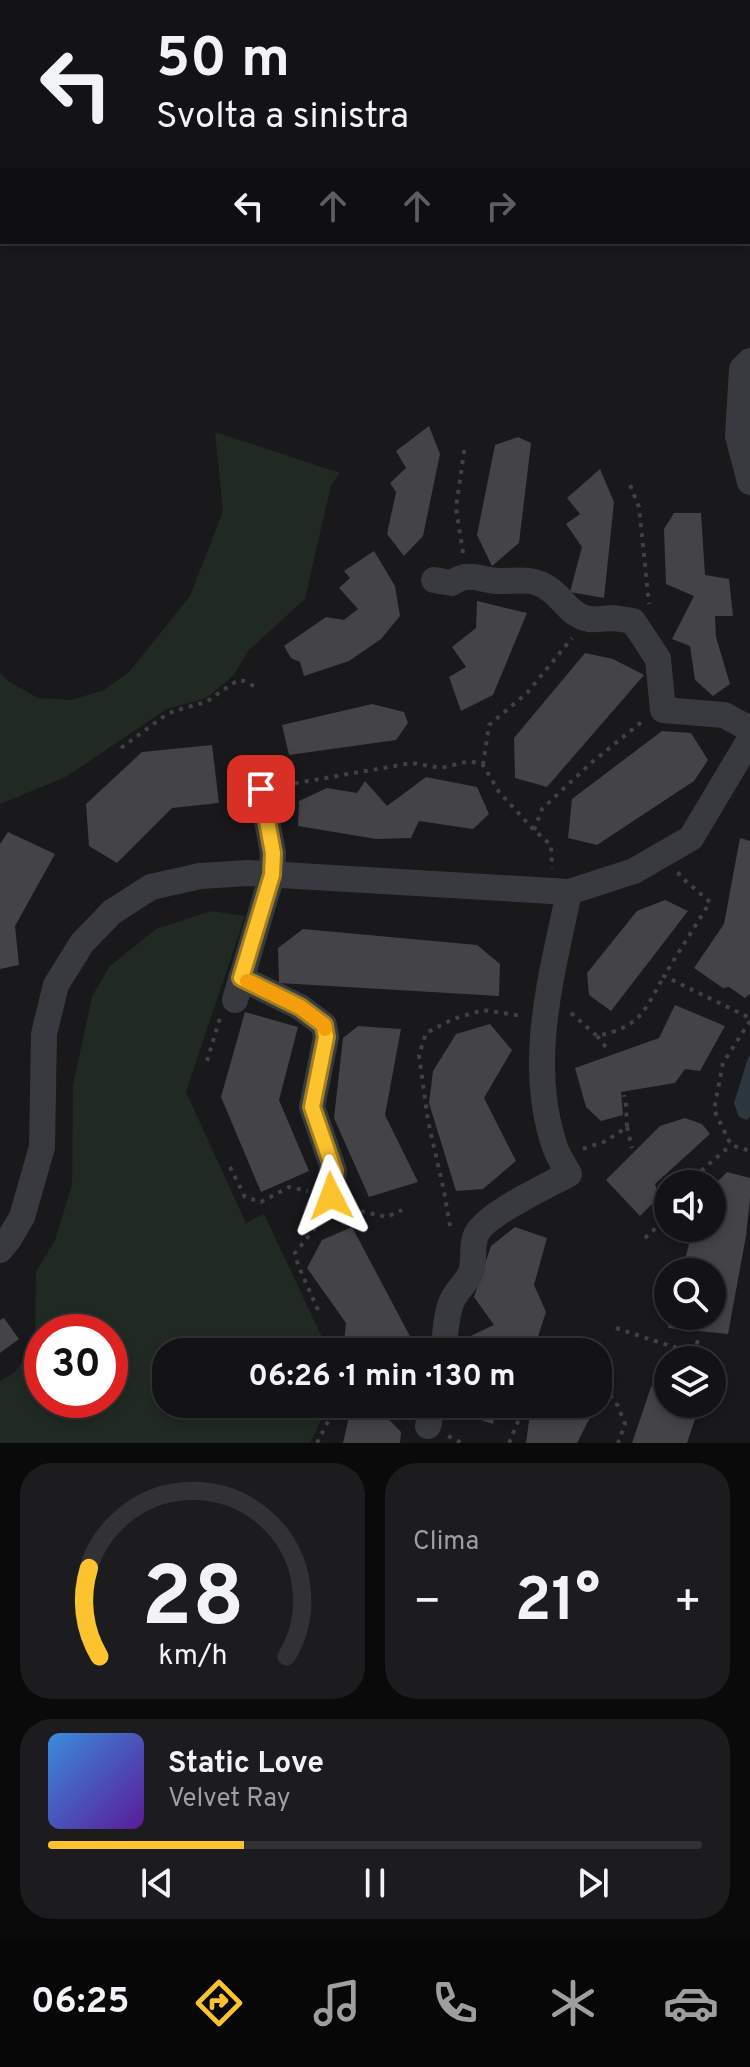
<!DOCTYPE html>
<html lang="it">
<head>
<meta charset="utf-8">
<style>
  body { margin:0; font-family:Overpass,sans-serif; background:#1c1b1d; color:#f1f3f6; height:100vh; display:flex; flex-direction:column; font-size:30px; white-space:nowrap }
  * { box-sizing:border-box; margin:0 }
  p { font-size:26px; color:#9d9ea0 }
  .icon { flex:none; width:44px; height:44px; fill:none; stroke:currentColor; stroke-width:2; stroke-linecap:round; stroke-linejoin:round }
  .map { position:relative; height:1443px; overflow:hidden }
  .details { display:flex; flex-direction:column; gap:20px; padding:20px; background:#0a0a0b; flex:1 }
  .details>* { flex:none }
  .hud { position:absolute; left:0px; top:0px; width:750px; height:244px; box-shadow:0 4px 12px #0003,0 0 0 2px #323234; background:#131214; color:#f1f3f6; overflow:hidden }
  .buttons { position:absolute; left:654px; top:1170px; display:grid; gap:16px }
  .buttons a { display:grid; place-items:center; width:72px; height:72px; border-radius:50%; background:#131214; box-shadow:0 4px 12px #0003,0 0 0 2px #323234; font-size:40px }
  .speed { position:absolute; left:24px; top:1314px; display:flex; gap:16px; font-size:40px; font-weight:700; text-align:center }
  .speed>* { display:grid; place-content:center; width:104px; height:104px; border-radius:50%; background:#131214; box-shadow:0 4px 12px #0003,0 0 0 2px #323234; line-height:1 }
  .speed .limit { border:12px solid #d22; background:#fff; color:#111 }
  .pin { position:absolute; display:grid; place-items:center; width:68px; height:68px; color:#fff; margin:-34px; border-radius:16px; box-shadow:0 4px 12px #0006 }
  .me { position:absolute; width:88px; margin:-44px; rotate:357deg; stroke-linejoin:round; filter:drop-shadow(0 0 6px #0008) }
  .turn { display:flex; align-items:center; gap:28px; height:168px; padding:0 24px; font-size:36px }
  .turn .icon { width:104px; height:104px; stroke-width:2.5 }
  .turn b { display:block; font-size:56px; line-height:68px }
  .lanes { display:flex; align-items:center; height:76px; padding:0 24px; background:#0003; justify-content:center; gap:40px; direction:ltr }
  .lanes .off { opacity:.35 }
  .big { font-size:60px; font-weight:700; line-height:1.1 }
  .details .tile { flex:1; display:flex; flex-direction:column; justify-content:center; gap:12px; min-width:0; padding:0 28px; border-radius:32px; background:#1c1b1d }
  .details .dial { align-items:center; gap:0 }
  .dial svg { height:208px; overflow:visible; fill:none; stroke:#323234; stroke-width:7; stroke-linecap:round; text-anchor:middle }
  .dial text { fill:#f1f3f6; stroke:none }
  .song { display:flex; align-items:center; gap:24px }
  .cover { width:96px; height:96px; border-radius:12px; background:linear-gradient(135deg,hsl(210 70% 55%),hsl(270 70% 35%)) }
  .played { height:8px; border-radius:4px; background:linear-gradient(90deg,#fcc32f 30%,#323234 30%) }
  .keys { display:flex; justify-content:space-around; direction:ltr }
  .heat { display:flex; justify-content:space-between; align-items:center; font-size:44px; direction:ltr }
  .details .tiles { flex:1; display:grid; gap:20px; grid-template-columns:1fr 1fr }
  .tile:last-child { grid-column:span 2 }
  .trip { position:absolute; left:152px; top:1338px; width:460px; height:80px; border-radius:32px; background:#131214; box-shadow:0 4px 12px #0003,0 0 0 2px #323234; font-weight:700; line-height:80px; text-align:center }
  .menu { display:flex; height:128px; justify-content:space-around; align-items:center; background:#080708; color:#9d9ea0 }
  .menu .icon { width:56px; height:56px }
  .menu .on { color:#fcc32f }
  .menu b { font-size:36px; color:#f1f3f6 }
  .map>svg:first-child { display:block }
  .green { fill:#202922; fill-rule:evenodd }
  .water { fill:#2d3740 }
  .building { fill:#434348 }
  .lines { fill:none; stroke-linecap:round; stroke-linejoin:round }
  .path { stroke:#3f4147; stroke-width:4; stroke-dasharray:4 6; stroke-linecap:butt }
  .minor { stroke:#393a40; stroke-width:26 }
  .route-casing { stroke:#a47f1f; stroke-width:20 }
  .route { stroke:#fcc32f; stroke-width:14 }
  .slow { stroke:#f59e0b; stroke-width:14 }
</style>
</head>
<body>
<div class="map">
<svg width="750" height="1443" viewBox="0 0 750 1443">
  <rect width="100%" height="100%" fill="#19181b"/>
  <!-- green -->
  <path class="green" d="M 215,432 L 340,473 L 331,485 L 305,599 L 249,650 L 233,676 L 206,698 L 167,709 L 66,777 L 0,804 L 0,673 L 8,681 L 38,698 L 71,700 L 104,690 L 130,671 L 190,596 L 223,511 Z
    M 211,911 L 245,916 L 186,1092 L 246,1223 L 264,1214 L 329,1352 L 166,1352 L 166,1404 L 329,1404 L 310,1443 L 0,1443 L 0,1381 L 15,1372 L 35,1344 L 36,1272 L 55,1240 L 72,1185 L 73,1085 L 92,996 L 110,966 L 156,929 ZM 42,1332 L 110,1332 L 110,1400 L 42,1400 Z"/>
  <!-- water -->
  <path class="water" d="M 750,1056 L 750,1117 L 747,1120 L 739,1117 L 734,1103 L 748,1058 Z"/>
  <!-- building -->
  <path class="building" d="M 429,426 L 440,454 L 423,536 L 404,556 L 387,534 L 396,492 L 390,483 L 406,468 L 396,451 Z
    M 518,437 L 531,443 L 519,543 L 492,566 L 477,535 L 495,445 Z
    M 600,469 L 614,502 L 604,598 L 570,592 L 582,547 L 566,524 L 580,514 L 567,498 Z
    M 674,513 L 701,513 L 705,575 L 729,579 L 733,616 L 715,616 L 716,637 L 730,684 L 713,696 L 695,680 L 690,646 L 672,639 L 694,596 L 666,584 L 664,529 Z
    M 374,551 L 395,586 L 400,616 L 381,639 L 349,661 L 304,676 L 300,662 L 291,658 L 284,646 L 326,617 L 344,620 L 358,609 L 339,588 L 350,578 L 344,571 Z
    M 477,601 L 527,613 L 493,695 L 461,711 L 449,677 L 466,667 L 452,647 L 476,628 Z
    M 585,653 L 613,659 L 644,675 L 547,787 L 515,778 L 514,738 Z
    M 372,704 L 404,712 L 408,723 L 396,740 L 289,755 L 282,725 Z
    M 662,731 L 691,733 L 708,760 L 694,781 L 597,845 L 568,838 L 572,799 Z
    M 212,745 L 219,803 L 172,808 L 117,863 L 89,846 L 86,804 L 142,752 Z
    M 426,777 L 477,787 L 489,814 L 473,829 L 419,821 L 411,838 L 376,839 L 298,826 L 299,801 L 327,788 L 357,793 L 365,781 L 387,806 Z
    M 8,832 L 55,854 L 15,926 L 19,965 L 0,969 L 0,844 Z
    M 740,838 L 750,841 L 750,994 L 745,998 L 729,987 L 723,988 L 694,968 L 724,924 Z
    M 665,900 L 688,911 L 611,1011 L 589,995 L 587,973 L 637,911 Z
    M 303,929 L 477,945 L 500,964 L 499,996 L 279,983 L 278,948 Z
    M 675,1005 L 725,1026 L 700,1071 L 685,1069 L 675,1083 L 621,1092 L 623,1115 L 601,1121 L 586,1107 L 575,1068 L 659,1038 Z
    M 245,1012 L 298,1027 L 279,1100 L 309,1171 L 261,1192 L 221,1097 Z
    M 490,1024 L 512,1050 L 484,1098 L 516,1161 L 483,1189 L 456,1191 L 429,1103 L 433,1071 L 456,1034 Z
    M 358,1026 L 401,1029 L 385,1115 L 418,1182 L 369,1197 L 334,1118 L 343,1038 Z
    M 685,1118 L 702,1124 L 710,1134 L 655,1184 L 659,1197 L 640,1216 L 606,1180 L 660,1126 Z
    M 727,1172 L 750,1178 L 750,1198 L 746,1236 L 728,1334 L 668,1328 L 671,1316 L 712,1316 L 712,1272 L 682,1272 L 693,1228 L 712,1228 L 712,1187 Z
    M 352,1227 L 412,1340 L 410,1352 L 364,1352 L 365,1350 L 344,1343 L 346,1323 L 307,1268 L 322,1240 Z
    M 515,1227 L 547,1238 L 534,1285 L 546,1312 L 533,1352 L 462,1352 L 458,1342 L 494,1325 L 474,1297 L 491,1246 Z
    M 4,1318 L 19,1339 L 0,1353 L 0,1320 Z
    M 668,1377 L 668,1404 L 700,1404 L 687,1443 L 632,1443 L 651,1387 Z
    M 374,1404 L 401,1432 L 400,1443 L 343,1443 L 351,1408 Z
    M 461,1404 L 498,1404 L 493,1424 L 466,1415 Z
    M 542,1404 L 597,1404 L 577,1443 L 526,1443 L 529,1421 Z"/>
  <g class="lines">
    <!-- path -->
    <path class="path" d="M 630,485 L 639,507 L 649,604
      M 463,553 L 456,508 L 465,445
      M 121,748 L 163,717 L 174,711 L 206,702 L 238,680 L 244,681 L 258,688
      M 483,765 L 489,725 L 527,693 L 572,638
      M 285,785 L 412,763 L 441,768 L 470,761 L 483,765 L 499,792 L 534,830 L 551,845 L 552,868
      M 534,830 L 542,809 L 591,763 L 644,720
      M 678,872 L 680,876 L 710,902 L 664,976 L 750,1018
      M 571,1013 L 597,1036 C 641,1026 643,1013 664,976
      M 750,1021 L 723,1063 L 714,1110 L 731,1145 L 750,1151
      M 597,1036 L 609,1051
      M 207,1061 L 220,1018
      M 627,1127 L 632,1148
      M 583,1149 L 606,1141 L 627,1127 L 626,1105 L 624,1095
      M 230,1167 L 245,1197 L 261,1202 L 289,1187 L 308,1191
      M 665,1182 L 668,1186
      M 686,1184 L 731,1145
      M 351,1209 L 387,1217 L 402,1210
      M 450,1226 L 444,1191 L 428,1121 L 419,1055 L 426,1033 L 453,1019 L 483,1010 L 522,1016
      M 645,1238 L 668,1217
      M 318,1310 L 298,1265 L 295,1253 L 319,1223
      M 616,1328 L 692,1353 L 701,1335
      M 692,1353 L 695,1360
      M 598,1364 L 610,1350
      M 598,1379 L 618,1406 L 625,1424 L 618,1443
      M 448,1436 L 462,1443
      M 317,1443 L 337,1404
      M 509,1443 L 523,1410 L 527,1404"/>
    <!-- minor -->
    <path class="minor" d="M 750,361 L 742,369 L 738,436 L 750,482
      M 434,580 L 452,583 C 468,570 482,581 500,581 C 518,581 533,577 549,589 C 563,598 570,616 589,619 C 597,620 606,618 614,618 C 620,619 627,620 633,621 L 658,659 L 663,710 L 724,715 L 750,729
      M 241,978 L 300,1007 L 324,1025 L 326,1037 L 312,1107 L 334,1171 L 330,1203
      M 235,1000 L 272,875 L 273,853 L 261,789
      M 0,1250 L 9,1239 L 22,1217 L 42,1147 L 44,1034 L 56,985 L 82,943 L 112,912 L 151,887 L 200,876 L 248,873 L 569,892 L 634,871 L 691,838 L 750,739
      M 443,1352 C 446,1335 445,1312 454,1297 C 459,1288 467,1282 471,1272 C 475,1260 471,1247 476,1235 C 485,1214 547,1186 569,1174 C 564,1165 558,1156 555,1147 C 526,1063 552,975 569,892
      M 428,1426 L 433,1404"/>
  </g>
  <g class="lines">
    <defs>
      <path id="route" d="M 261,789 L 273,853 L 272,875 L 241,978 L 300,1007 L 324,1025 L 326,1037 L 312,1107 L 334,1171 L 331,1196"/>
    </defs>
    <!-- route casing -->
    <use href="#route" class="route-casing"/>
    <!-- route -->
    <use href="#route" class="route"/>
    <!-- slow -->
    <path class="slow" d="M 247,981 L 300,1007 L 324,1025 L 325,1029"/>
  </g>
</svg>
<div class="buttons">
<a><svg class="icon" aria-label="sound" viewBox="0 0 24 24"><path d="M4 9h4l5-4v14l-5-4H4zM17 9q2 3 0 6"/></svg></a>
<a><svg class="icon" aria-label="search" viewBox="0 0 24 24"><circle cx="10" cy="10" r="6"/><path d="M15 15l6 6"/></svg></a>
<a><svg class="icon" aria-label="layers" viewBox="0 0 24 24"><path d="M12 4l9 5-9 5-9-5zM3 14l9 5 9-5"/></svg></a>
</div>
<div class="speed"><div class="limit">30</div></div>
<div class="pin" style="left:261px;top:789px;background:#d93025"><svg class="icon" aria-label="arrive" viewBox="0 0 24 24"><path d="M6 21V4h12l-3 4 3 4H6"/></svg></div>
<svg class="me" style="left:331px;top:1196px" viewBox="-20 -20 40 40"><path d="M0-17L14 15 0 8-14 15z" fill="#fcc32f" stroke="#fff" stroke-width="4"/></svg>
<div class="trip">06:26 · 1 min · 130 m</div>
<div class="hud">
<div class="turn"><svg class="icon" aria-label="left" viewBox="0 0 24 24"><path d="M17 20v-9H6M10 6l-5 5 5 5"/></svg><div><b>50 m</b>Svolta a sinistra</div></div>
<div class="lanes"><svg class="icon" aria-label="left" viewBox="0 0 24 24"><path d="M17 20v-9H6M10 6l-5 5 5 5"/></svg><svg class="icon off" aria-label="ahead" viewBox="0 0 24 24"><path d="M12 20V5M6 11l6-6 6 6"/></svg><svg class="icon off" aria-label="ahead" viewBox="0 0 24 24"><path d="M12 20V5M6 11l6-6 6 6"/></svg><svg class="icon off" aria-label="right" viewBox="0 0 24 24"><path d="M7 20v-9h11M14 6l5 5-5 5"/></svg></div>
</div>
</div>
<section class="details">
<div class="tiles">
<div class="tile dial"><svg viewBox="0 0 100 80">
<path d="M14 69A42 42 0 1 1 86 69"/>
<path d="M14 69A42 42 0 0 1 10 35" stroke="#fcc32f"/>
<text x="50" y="56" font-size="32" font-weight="700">28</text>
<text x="50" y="72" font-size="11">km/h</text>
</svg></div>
<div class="tile"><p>Clima</p>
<div class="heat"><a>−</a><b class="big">21°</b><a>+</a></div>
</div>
<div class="tile">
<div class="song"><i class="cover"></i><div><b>Static Love</b><p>Velvet Ray</p></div></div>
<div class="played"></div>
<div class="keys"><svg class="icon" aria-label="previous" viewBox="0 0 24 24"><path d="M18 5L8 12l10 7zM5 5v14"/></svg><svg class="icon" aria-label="pause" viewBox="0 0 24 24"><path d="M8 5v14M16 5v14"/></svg><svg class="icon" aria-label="next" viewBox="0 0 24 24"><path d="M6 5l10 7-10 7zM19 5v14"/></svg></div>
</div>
</div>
</section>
<nav class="menu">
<b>06:25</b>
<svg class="icon on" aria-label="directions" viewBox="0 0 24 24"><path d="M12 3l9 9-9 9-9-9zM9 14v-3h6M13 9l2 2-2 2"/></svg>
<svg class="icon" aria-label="music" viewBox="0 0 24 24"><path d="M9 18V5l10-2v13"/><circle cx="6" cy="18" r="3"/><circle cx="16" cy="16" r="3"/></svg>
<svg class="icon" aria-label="phone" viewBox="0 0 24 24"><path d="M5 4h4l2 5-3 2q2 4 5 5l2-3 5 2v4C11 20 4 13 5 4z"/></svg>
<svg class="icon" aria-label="climate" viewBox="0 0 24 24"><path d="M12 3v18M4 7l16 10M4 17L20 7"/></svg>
<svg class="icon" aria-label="car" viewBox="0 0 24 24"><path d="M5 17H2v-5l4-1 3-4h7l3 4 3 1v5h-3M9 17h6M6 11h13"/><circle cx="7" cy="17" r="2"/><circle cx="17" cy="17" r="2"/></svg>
</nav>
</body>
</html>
